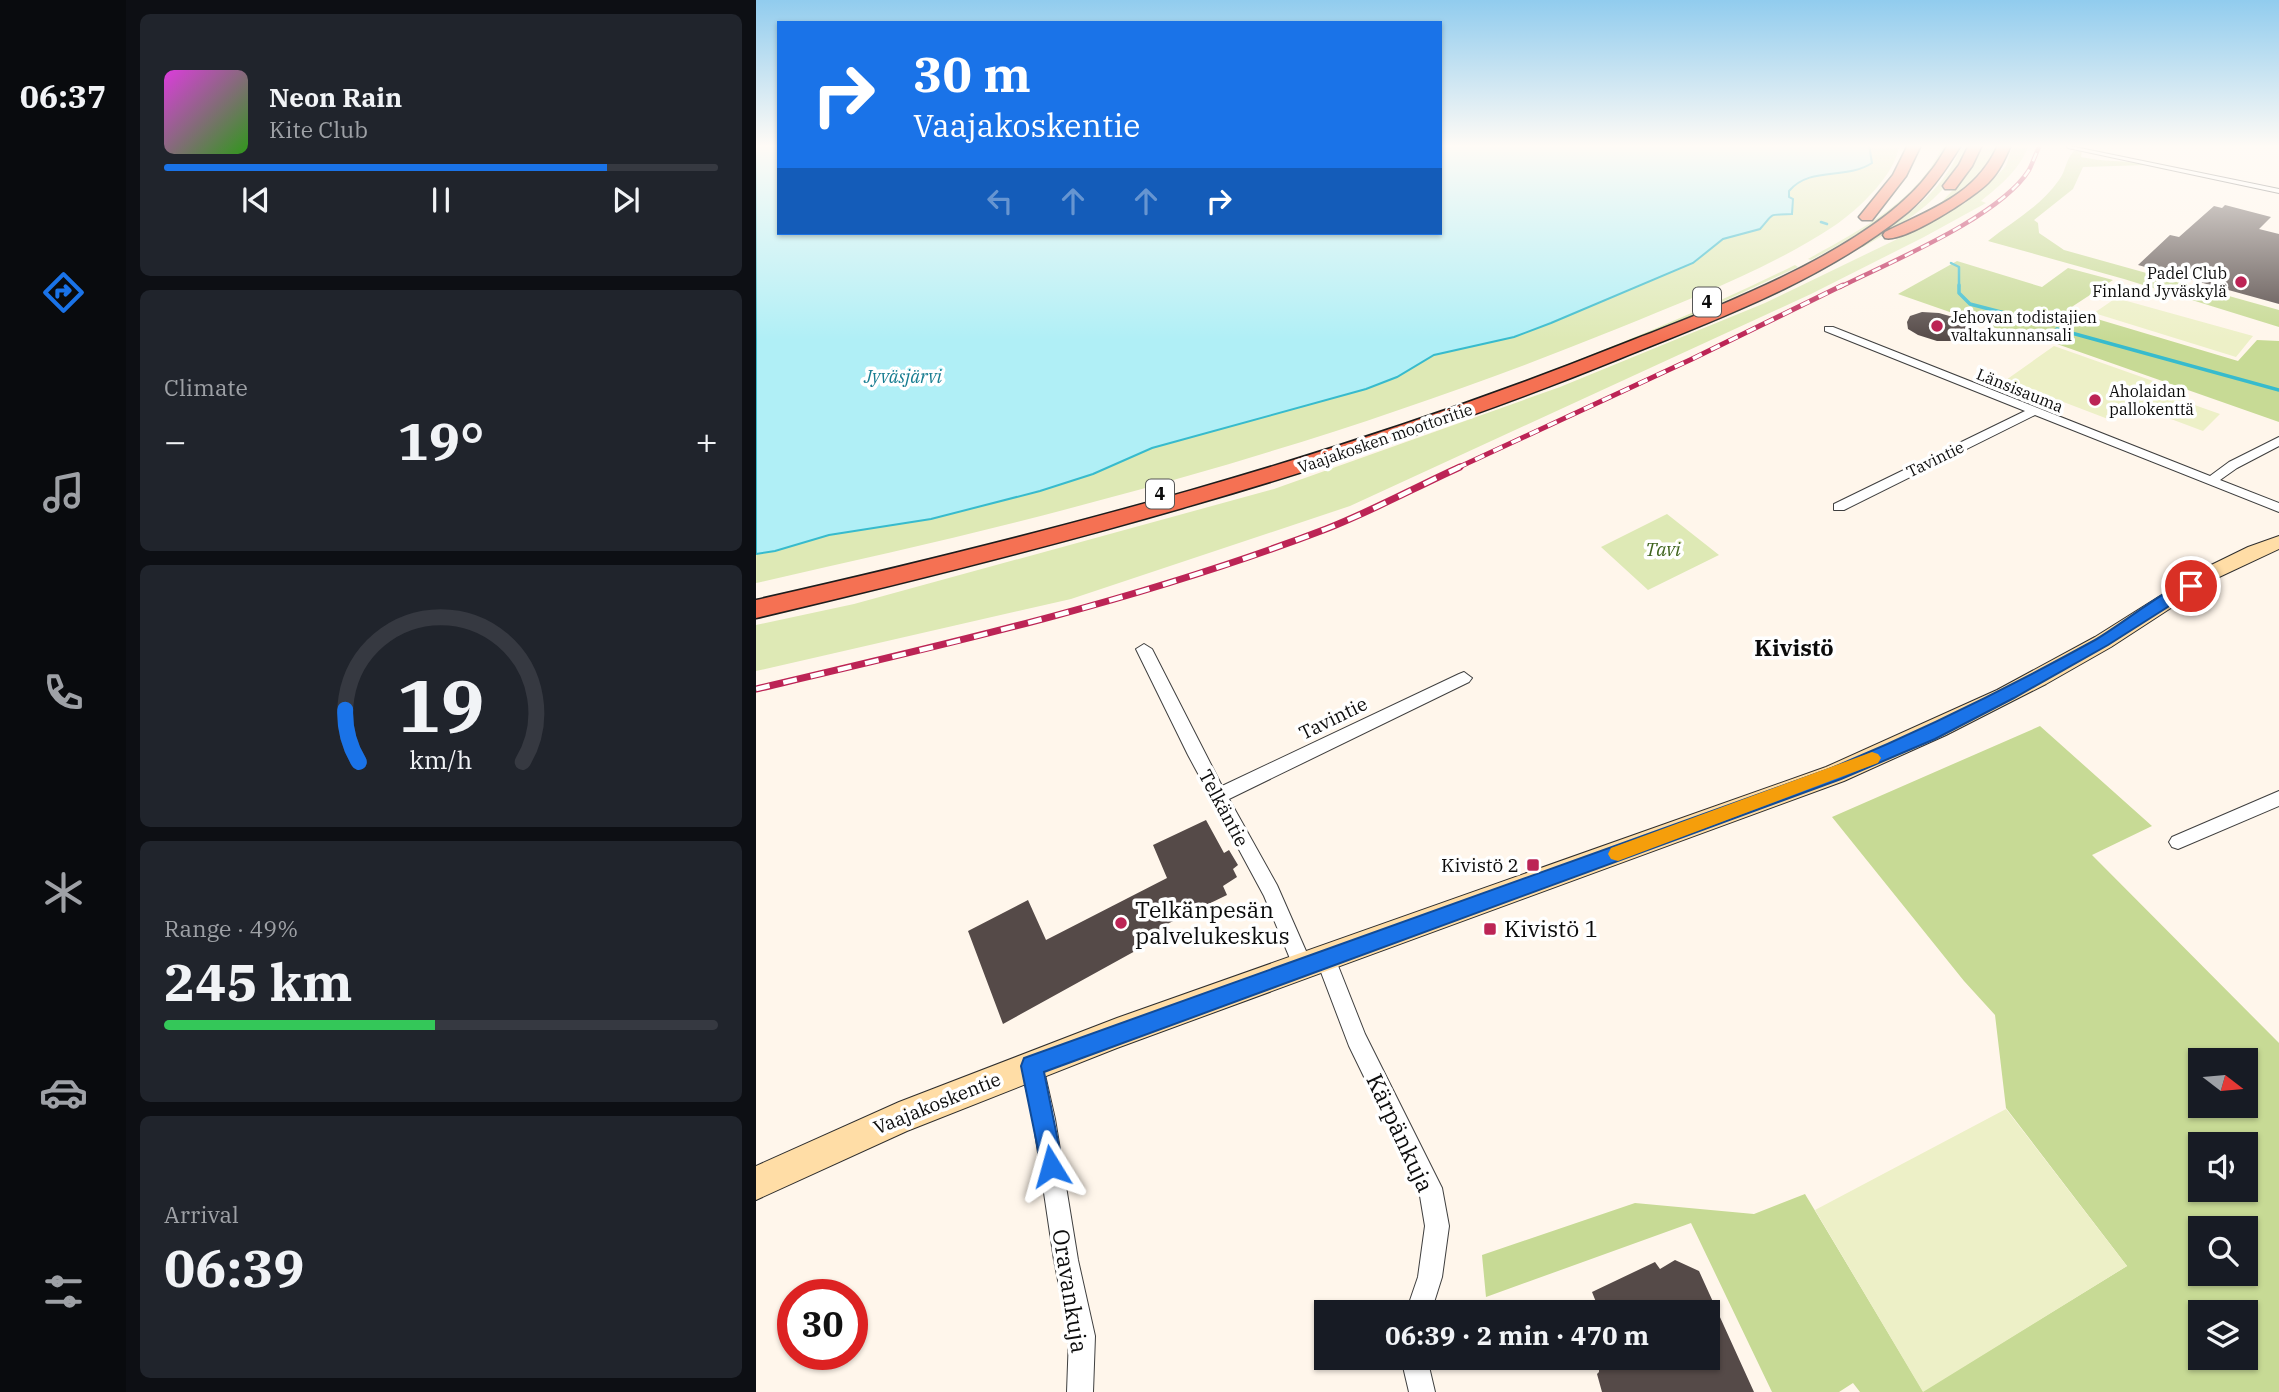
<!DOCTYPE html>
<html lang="en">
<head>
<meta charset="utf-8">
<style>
  body { margin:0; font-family:"IBM Plex Serif",serif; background:#20242c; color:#f1f3f6; height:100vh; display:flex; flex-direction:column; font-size:26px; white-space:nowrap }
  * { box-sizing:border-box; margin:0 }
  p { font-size:23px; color:#9ea1a6 }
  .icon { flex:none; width:38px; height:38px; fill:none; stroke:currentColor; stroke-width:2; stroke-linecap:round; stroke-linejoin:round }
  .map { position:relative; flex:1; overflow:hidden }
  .sheet { display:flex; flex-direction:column; gap:14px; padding:14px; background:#0d0f14; width:630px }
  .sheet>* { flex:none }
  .banner { position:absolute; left:21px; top:21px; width:665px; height:214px; border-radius:0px; box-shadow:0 2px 5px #0004; background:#1a73e8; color:#fff; overflow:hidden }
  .needle { width:46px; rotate:106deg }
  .buttons { position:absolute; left:1432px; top:1048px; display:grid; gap:14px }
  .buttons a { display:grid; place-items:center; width:70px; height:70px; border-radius:0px; background:#171b24; box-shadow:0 2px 5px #0004; font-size:35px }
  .speed { position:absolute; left:21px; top:1279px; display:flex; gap:14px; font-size:35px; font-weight:700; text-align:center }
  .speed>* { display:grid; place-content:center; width:91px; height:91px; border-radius:50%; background:#171b24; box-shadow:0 2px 5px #0004; line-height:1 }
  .speed .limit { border:10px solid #d22; background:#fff; color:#111 }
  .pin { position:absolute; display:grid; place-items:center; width:60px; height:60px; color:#fff; margin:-30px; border:4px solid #fff; border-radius:50%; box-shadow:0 2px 7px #0007 }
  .me { position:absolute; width:77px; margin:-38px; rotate:352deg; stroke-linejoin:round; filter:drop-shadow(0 0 5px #0008) }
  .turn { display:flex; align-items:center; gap:24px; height:147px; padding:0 21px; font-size:32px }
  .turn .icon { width:91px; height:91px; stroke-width:2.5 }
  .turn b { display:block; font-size:49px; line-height:60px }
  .lanes { display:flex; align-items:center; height:66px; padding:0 21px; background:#0003; justify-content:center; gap:35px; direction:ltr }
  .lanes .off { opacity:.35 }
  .big { font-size:52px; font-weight:700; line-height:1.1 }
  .sheet .widget { flex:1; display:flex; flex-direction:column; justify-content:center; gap:10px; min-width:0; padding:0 24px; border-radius:10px; background:#20242c }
  .sheet .dial { align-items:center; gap:0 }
  .dial svg { height:182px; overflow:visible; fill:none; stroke:#363941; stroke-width:7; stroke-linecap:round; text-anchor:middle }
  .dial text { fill:#f1f3f6; stroke:none }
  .song { display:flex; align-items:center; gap:21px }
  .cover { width:84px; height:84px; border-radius:10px; background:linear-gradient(135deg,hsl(300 70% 55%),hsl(110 70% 35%)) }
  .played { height:7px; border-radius:4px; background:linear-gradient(90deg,#1a73e8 80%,#363941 80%) }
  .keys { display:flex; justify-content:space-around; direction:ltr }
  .heat { display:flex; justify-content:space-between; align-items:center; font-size:38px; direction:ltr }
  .charge { height:10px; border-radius:5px; background:linear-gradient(90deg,#34c759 49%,#363941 0) }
  .trip { position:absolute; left:558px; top:1300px; width:406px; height:70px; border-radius:0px; background:#171b24; box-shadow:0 2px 5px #0004; font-weight:700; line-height:70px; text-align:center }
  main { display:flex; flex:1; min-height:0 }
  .dock { display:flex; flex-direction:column; width:126px; justify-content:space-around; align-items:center; background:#090b0e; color:#9ea1a6 }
  .dock .icon { width:49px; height:49px }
  .dock .active { color:#1a73e8 }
  .dock b { font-size:32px; color:#f1f3f6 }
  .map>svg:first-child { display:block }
  .green { fill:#dee9b5 }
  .forest { fill:#c7da95; fill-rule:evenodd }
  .pitch { fill:#edf0c7 }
  .water { fill:#b0eff6; stroke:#37bbcd; stroke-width:2 }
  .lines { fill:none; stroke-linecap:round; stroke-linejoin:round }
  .stream-far1 { stroke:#37bbcd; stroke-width:2.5 }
  .stream { stroke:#37bbcd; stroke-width:3.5 }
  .building { fill:#554a48 }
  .minor-casing { stroke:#3f3f3f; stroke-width:2 }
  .secondary-casing { stroke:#2e2e2e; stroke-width:2 }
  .motorway-casing { stroke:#1d1d1d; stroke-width:3 }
  .minor { fill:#fff; fill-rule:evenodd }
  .secondary { fill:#ffdda6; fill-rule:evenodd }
  .motorway { fill:#f57153; fill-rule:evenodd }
  .rail-far2-casing { stroke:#bc2455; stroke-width:4.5 }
  .rail-far1-casing { stroke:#bc2455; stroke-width:5 }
  .rail-casing { stroke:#bc2455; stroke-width:7 }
  .rail-far2 { stroke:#fff; stroke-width:2.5; stroke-dasharray:9; stroke-linecap:butt }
  .rail-far1 { stroke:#fff; stroke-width:3.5; stroke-dasharray:10; stroke-linecap:butt }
  .rail { stroke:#fff; stroke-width:4.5; stroke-dasharray:14; stroke-linecap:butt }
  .route { fill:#1a73e8; stroke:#114b97; stroke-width:2 }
  .slow { fill:#f59e0b }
  .poi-dot { fill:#bc2455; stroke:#fff; stroke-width:2.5 }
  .labels { text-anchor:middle; stroke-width:7; stroke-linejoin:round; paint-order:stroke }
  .far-poi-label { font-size:16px; fill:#0c0c0c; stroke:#fff; text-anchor:start }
  .far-street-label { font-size:16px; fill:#0c0c0c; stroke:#fff }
  .shield { fill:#fff; stroke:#555; stroke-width:2 }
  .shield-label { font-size:18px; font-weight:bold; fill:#0c0c0c }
  .far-water-label { font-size:18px; font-style:italic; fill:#167c90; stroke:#fff }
  .park-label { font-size:19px; font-style:italic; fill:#3f641d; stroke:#fff }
  .street-label { font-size:19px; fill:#0c0c0c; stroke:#fff }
  .poi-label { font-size:19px; fill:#0c0c0c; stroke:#fff; text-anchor:end }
  .quarter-label { font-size:23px; font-weight:bold; fill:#0c0c0c; stroke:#fff }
  .near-poi-label { font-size:23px; fill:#0c0c0c; stroke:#fff; text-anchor:start }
  .near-street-label { font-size:23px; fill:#0c0c0c; stroke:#fff }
</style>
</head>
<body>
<main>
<nav class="dock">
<b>06:37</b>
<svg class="icon active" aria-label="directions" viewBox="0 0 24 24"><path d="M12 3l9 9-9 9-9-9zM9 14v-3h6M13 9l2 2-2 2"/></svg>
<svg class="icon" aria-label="music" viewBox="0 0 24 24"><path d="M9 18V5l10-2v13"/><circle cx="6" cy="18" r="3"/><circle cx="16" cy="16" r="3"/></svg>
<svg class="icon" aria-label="phone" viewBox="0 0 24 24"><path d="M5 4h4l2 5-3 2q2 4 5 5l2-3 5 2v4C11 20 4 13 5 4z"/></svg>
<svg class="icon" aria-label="climate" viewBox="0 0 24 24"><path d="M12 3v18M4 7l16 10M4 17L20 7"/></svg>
<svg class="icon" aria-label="car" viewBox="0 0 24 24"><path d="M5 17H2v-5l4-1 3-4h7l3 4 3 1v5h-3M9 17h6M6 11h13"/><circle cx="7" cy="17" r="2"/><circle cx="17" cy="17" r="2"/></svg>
<svg class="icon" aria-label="filters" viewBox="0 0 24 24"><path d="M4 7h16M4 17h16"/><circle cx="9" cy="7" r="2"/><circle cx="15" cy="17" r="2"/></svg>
</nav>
<section class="sheet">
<div class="widget">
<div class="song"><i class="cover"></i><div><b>Neon Rain</b><p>Kite Club</p></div></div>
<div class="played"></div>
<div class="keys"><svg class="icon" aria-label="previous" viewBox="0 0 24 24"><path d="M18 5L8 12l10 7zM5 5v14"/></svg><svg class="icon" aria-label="pause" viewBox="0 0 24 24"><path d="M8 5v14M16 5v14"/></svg><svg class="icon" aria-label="next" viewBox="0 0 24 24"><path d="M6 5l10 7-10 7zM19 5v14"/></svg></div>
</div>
<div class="widget"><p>Climate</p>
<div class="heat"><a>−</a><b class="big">19°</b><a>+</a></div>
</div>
<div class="widget dial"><svg viewBox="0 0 100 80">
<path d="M14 69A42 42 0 1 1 86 69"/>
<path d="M14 69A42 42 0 0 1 8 46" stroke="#1a73e8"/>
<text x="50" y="56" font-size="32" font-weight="700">19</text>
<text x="50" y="72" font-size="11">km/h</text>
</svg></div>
<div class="widget"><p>Range · 49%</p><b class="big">245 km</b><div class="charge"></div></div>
<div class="widget"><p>Arrival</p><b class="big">06:39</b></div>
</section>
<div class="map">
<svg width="1523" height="1392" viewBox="0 0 1523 1392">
  <rect width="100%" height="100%" fill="#fff6eb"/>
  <!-- green -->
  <path class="green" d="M 1052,145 L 1143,145 C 1141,173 1101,211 1078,226 C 1017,267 932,300 863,328 C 693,397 518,454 341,501 C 228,532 114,557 0,583 L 0,444 L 1010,222 L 1010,218 L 1015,215 L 1034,215 L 1024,209 Z
    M 1187,145 L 1191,145 C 1167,201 1106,232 1055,260 L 1052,259 C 1102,231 1163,201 1187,145 Z
    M 1206,145 L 1214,145 C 1198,193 1148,224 1107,247 L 1102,247 C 1145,222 1188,192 1206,145 Z
    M 1224,145 L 1243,145 C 1234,175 1206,191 1181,207 L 1208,178 Z
    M 1257,145 L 1273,145 C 1263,170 1246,184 1225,201 L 1230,203 L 1168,237 L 1055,294 L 594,506 L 315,599 L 0,671 L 0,625 L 98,604 L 518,489 L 804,387 L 1009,303 L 1160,230 L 1209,203 L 1232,185 L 1250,166 Z
    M 1039,265 L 1042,267 L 895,335 L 670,419 L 668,417 C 794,373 919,324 1039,265 Z
    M 911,514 L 963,555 L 892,590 L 845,547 Z"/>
  <!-- forest -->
  <path class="forest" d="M 1318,151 L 1326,151 L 1325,157 C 1347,162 1370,160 1391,165 L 1327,167 L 1317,189 L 1278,220 L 1282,223 L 1283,233 L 1308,250 L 1523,310 L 1523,327 L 1368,279 L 1232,241 C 1257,221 1284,207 1303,180 C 1310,171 1310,158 1318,151 Z
    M 1201,261 L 1286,287 L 1312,268 L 1357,280 L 1311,310 L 1482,361 L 1501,340 L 1523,341 L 1523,422 L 1281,337 L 1254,333 L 1142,294 Z
    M 1284,726 L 1396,826 L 1336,855 L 1523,1043 L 1523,1392 L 1104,1392 L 1097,1383 L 1083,1392 L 1016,1392 L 935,1223 L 730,1297 L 726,1255 L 879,1203 L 998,1214 L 1049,1194 L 1167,1391 L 1371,1266 L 1250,1108 L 1239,1015 L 1208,981 L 1076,817 ZM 1444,1060 L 1489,1060 L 1489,1106 L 1444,1106 ZM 1444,1144 L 1489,1144 L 1489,1190 L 1444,1190 ZM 1444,1228 L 1489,1228 L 1489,1274 L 1444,1274 ZM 1444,1312 L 1489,1312 L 1489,1358 L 1444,1358 Z"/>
  <!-- pitch -->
  <path class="pitch" d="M 1360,298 L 1497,336 L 1480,357 L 1338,313 Z
    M 1298,346 L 1397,381 L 1352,419 L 1250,380 Z
    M 1393,389 L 1464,414 L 1447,431 L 1375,404 Z
    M 1250,1109 L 1371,1266 L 1167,1392 L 1059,1210 Z"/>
  <!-- water -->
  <path class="water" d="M 0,145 L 23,145 L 23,233 L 684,233 L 684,145 L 1113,145 L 1116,163 C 1090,180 1054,166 1033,191 L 1033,197 L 1037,199 L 1036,214 C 1011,216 1020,211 1004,229 L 967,239 L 937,263 L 795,323 L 758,337 L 678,355 L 641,377 L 610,389 L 396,448 L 337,474 L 284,491 L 175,519 L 73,535 L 19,551 L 0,554 Z"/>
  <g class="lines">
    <!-- stream-far1 -->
    <path class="stream-far1" d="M 1065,222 L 1071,224
      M 1195,263 L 1203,267 L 1203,287"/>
    <!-- stream -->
    <path class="stream" d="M 1203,285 L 1203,293 L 1214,304 L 1287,323
      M 1301,329 L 1523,390"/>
  </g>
  <!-- building -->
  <path class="building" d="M 1469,205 L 1515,217 L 1503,229 L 1523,234 L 1523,304 L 1382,265 L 1414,235 L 1423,237 L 1458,206 L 1466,208 Z
    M 1166,312 L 1183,313 L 1197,317 L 1210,323 L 1213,330 L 1209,333 L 1210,338 L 1196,341 L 1181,341 L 1162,335 L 1152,329 L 1151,322 L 1154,316 Z
    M 450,820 L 468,853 L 473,850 L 482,865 L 477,869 L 481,877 L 467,886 L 471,895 L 407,926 L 410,934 L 247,1024 L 212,931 L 272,900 L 290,940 L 411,878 L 397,845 Z
    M 919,1260 L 943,1271 L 998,1392 L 846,1392 L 841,1374 L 843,1372 L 843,1358 L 952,1358 L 952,1312 L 844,1312 L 836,1292 L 899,1262 L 904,1269 Z"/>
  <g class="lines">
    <defs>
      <path id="minor" d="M 1309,145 L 1523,189 L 1523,193 L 1312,148 Z
        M 1069,327 L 1077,327 L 1454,476 L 1473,462 L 1523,437 L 1523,446 L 1481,468 L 1464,480 L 1523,503 L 1523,512 L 1279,415 L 1088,510 L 1078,510 L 1078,504 L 1269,411 L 1069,331 Z
        M 388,644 L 396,649 L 466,786 L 703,674 L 708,672 L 716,678 L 713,682 L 473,799 L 521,885 L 557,967 L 554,973 L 547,976 L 540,973 L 508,896 L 432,755 L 380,649 Z
        M 1523,791 L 1523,806 L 1422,849 L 1416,847 L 1413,842 L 1416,837 Z
        M 570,950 L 577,953 L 609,1034 L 686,1188 L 693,1226 L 686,1277 L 675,1312 L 650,1312 L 662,1277 L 669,1226 L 663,1190 L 593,1046 L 560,959 L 563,953 Z
        M 276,1055 L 284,1059 L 287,1066 L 299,1119 L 322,1260 L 339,1336 L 337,1392 L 311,1392 L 313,1336 L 298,1260 L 277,1119 L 265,1066 L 268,1059 Z
        M 645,1358 L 671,1358 L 679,1392 L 653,1392 Z"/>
      <path id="secondary" d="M 1523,536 L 1523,549 L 1461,578 L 1355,647 L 1290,684 L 1190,735 L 1088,781 L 361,1048 L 151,1131 L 0,1200 L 0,1166 L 143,1102 L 361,1018 L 1070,767 L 1241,690 L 1339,637 L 1447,569 L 1492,547 Z"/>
      <path id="motorway" d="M 1152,145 L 1165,145 L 1150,176 L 1116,220 L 1106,220 L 1103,217 L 1137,175 Z
        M 1192,145 L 1205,145 C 1190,170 1174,193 1152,212 C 1068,280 964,318 865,358 C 585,472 293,549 0,618 L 0,600 C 292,534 581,458 859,347 C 950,311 1115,252 1174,172 C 1181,164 1186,154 1192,145 Z
        M 1213,145 L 1226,145 L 1216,166 L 1199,189 L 1189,189 L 1187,186 L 1203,165 Z
        M 1242,145 L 1255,145 C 1249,159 1243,172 1233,182 C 1219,197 1148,243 1129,238 L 1127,235 L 1129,232 C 1175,209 1220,195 1242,145 Z"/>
    </defs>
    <!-- minor casing -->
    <use href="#minor" class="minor-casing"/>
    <!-- secondary casing -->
    <use href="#secondary" class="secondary-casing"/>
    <!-- motorway casing -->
    <use href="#motorway" class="motorway-casing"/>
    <!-- minor -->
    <use href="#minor" class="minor"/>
    <!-- secondary -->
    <use href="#secondary" class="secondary"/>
    <!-- motorway -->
    <use href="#motorway" class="motorway"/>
    <defs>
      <path id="rail-far2" d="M 1084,287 C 1134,262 1244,217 1273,170 C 1277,162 1280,153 1284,145"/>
      <path id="rail-far1" d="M 701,468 L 936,359 L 1087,285"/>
      <path id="rail" d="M 0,689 C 192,644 385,600 570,529 C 616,511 660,487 704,467"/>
    </defs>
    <!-- rail-far2 casing -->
    <use href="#rail-far2" class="rail-far2-casing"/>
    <!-- rail-far1 casing -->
    <use href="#rail-far1" class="rail-far1-casing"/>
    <!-- rail casing -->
    <use href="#rail" class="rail-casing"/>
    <!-- rail-far2 -->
    <use href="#rail-far2" class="rail-far2"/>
    <!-- rail-far1 -->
    <use href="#rail-far1" class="rail-far1"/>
    <!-- rail -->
    <use href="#rail" class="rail"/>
  </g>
  <!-- sky -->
  <linearGradient id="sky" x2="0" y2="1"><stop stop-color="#91ccee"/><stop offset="0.43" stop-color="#fffbf6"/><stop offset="1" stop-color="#fffbf6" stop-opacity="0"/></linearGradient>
  <rect width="1523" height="340" fill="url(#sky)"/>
  <!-- route -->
  <path class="route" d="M 1435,581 L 1440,582 L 1440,589 L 1352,645 L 1258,698 L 1179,739 L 1085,779 L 288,1072 L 307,1166 L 303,1174 L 295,1178 L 287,1174 L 265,1066 L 268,1058 L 1073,769 C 1165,731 1252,688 1339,640 C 1365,625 1410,588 1435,581 Z"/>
  <!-- slow -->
  <path class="slow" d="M 1116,752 L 1122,754 L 1125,758 L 1122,763 L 862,861 L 855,859 L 852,854 L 855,848 Z"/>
  <!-- markers -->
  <g class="poi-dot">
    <circle cx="1485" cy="282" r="7"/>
    <circle cx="1181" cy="326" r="7"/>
    <circle cx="1339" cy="400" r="7"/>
    <rect x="770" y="858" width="14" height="14" rx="3.5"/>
    <circle cx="365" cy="923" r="7"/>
    <rect x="727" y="922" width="14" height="14" rx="3.5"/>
  </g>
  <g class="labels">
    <!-- far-poi labels -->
    <g class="far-poi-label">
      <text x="1471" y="279" text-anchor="end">Padel Club<tspan x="1471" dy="18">Finland Jyväskylä</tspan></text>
      <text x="1195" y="323">Jehovan todistajien<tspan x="1195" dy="18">valtakunnansali</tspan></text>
      <text x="1353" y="397">Aholaidan<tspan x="1353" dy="18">pallokenttä</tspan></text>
    </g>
    <!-- far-street labels -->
    <g class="far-street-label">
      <text transform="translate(1264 390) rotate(22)" y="6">Länsisauma</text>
      <text transform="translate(629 438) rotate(-19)" y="6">Vaajakosken moottoritie</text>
      <text transform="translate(1179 459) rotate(-26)" y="6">Tavintie</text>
    </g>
    <!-- shield labels -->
    <g class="shield">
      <rect x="937" y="287.5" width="28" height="29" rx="5"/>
      <rect x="390" y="479.5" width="28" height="29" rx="5"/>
    </g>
    <g class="shield-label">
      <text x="951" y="308">4</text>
      <text x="404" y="500">4</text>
    </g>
    <!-- far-water labels -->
    <g class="far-water-label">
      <text x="147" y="383">Jyväsjärvi</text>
    </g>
    <!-- park labels -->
    <g class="park-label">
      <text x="907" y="556">Tavi</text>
    </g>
    <!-- street labels -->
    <g class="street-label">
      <text transform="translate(577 718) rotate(-26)" y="7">Tavintie</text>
      <text transform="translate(468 808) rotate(62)" y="7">Telkäntie</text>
      <text transform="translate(181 1103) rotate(-22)" y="7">Vaajakoskentie</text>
    </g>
    <!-- poi labels -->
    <g class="poi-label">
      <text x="763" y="872">Kivistö 2</text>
    </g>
    <!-- quarter labels -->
    <g class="quarter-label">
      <text x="1038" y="656">Kivistö</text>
    </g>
    <!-- near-poi labels -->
    <g class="near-poi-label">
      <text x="379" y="918">Telkänpesän<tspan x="379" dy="26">palvelukeskus</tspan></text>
      <text x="748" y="937">Kivistö 1</text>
    </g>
    <!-- near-street labels -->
    <g class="near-street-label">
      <text transform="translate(644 1133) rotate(65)" y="8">Kärpänkuja</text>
      <text transform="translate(314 1291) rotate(81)" y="8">Oravankuja</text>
    </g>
  </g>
</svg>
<div class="buttons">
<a><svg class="needle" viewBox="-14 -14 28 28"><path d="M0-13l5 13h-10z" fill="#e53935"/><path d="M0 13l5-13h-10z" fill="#9ea1a6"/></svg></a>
<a><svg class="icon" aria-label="sound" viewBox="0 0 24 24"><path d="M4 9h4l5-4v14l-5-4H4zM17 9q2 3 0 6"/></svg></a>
<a><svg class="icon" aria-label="search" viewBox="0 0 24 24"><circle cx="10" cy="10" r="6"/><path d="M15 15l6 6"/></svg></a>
<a><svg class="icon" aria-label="layers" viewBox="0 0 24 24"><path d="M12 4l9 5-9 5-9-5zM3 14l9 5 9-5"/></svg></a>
</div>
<div class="speed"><div class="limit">30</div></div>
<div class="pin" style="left:1435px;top:586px;background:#d93025"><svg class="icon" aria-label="arrive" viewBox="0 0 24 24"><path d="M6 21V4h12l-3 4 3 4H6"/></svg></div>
<svg class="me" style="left:295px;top:1166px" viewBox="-20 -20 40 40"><path d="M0-17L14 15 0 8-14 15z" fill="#1a73e8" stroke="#fff" stroke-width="4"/></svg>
<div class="trip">06:39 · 2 min · 470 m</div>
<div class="banner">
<div class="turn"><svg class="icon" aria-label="right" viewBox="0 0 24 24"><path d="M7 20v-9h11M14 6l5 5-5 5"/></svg><div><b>30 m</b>Vaajakoskentie</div></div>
<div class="lanes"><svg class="icon off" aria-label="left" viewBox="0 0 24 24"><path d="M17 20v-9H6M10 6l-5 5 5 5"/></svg><svg class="icon off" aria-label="ahead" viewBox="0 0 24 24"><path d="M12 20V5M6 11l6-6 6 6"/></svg><svg class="icon off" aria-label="ahead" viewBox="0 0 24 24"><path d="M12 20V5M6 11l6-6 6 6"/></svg><svg class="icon" aria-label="right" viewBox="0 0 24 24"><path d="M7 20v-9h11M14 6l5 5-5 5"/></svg></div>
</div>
</div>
</main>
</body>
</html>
